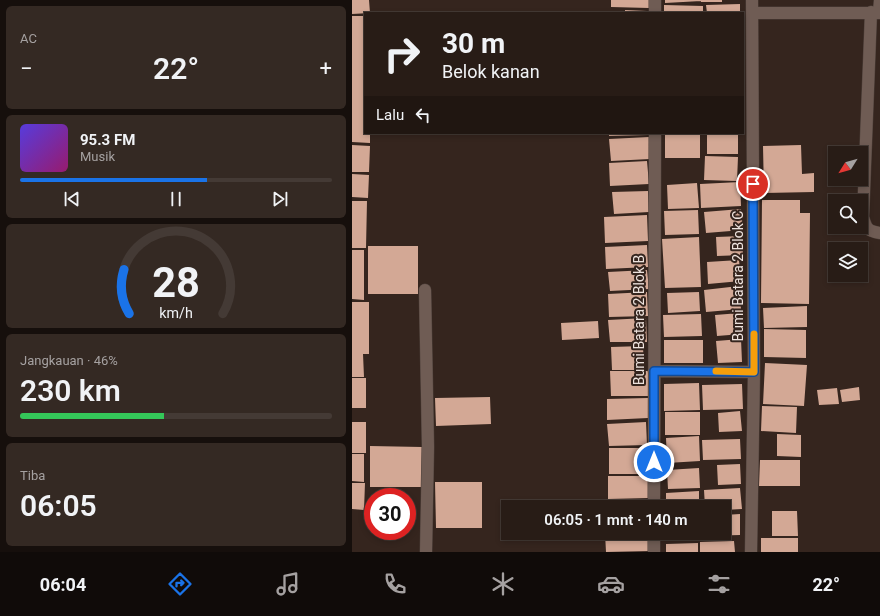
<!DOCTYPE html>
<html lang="id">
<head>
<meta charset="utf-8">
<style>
  body { margin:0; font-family:Roboto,sans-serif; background:#342923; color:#f1f3f6; height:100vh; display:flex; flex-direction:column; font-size:15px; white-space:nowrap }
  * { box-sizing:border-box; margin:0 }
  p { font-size:13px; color:#a5a1a1 }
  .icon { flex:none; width:22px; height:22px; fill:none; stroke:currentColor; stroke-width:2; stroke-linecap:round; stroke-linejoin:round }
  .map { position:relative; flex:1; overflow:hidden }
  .side { display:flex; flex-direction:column; gap:6px; padding:6px; background:#160f0c; width:352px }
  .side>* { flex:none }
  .hud { position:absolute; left:12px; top:12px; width:380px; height:122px; border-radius:0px; box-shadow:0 2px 6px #0003,0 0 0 1px #443a35; background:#281c16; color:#f1f3f6; overflow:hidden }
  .needle { width:26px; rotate:233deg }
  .controls { position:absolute; left:476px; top:146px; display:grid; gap:8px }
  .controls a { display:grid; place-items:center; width:40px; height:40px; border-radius:0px; background:#281c16; box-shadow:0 2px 6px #0003,0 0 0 1px #443a35; font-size:20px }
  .speed { position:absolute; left:12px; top:488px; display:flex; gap:8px; font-size:20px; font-weight:700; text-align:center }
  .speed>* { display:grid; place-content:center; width:52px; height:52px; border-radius:50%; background:#281c16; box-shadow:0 2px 6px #0003,0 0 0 1px #443a35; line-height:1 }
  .speed .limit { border:6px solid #d22; background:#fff; color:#111 }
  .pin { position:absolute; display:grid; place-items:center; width:34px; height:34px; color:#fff; margin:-17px; border:2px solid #fff; border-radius:50%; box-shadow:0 1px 4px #0007 }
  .me { position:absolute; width:44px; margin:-22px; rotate:0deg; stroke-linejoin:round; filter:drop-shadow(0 0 3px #0008) }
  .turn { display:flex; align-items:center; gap:14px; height:84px; padding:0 12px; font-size:18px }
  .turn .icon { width:52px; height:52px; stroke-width:2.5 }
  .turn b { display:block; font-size:28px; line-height:34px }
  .then { display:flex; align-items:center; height:38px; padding:0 12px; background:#0003; gap:8px; font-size:15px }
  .big { font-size:30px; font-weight:600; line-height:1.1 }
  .side .tile { flex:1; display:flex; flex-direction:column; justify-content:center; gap:6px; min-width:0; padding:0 14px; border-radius:6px; background:#342923 }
  .side .dial { align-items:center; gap:0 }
  .dial svg { height:104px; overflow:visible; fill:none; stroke:#443a35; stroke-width:7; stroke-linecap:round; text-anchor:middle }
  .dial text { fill:#f1f3f6; stroke:none }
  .song { display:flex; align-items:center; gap:12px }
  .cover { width:48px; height:48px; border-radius:6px; background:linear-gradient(135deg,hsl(250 70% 55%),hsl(320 70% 35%)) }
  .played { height:4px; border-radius:2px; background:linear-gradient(90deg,#1a73e8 60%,#443a35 60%) }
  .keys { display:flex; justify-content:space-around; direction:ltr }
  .heat { display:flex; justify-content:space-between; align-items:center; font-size:22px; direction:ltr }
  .charge { height:6px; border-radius:3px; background:linear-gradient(90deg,#34c759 46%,#443a35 0) }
  .trip { position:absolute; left:149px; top:500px; width:230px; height:40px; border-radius:0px; background:#281c16; box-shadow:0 2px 6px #0003,0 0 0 1px #443a35; font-weight:600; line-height:40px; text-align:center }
  .tab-bar { display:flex; height:64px; justify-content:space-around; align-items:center; background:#100b09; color:#a5a1a1 }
  .tab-bar .icon { width:28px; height:28px }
  .tab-bar .on { color:#1a73e8 }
  .tab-bar b { font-size:18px; color:#f1f3f6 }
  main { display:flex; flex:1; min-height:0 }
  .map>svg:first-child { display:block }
  .building { fill:#d3a895 }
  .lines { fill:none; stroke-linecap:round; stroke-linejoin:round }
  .street-casing { stroke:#4e413b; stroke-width:13 }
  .street { stroke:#6f5c54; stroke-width:12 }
  .route-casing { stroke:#114b97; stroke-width:10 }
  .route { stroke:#1a73e8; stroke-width:7 }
  .slow { stroke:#f59e0b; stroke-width:7 }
  .labels { text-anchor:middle; stroke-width:4; stroke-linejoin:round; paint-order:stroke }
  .street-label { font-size:14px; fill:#ede2dd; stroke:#35251e }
</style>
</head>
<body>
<main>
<section class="side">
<div class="tile"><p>AC</p>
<div class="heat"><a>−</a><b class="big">22°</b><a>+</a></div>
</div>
<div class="tile">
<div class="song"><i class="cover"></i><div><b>95.3 FM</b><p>Musik</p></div></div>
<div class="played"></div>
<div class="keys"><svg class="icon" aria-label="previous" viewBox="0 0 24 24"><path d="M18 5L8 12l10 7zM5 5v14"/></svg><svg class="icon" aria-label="pause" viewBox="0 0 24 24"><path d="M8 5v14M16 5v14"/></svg><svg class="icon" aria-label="next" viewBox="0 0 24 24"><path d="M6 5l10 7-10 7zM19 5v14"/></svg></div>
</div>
<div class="tile dial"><svg viewBox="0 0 100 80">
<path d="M14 69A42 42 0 1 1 86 69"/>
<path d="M14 69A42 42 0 0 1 10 35" stroke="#1a73e8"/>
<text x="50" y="56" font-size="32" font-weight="700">28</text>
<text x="50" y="72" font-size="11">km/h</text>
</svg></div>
<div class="tile"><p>Jangkauan · 46%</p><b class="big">230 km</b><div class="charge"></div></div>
<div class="tile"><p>Tiba</p><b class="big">06:05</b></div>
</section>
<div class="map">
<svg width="528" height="552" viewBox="0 0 528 552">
  <rect width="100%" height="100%" fill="#35251e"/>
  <!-- building -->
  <path class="building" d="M 0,0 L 17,0 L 18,13 L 0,14 Z
    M 259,0 L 297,0 L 297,8 L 259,7 Z
    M 313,0 L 349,0 L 349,1 L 313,3 Z
    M 349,0 L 370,0 L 370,2 L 349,2 Z
    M 388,4 L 388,13 L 355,13 L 354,5 Z
    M 312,5 L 351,6 L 351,13 L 312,13 Z
    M 273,10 L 295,11 L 295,13 L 273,13 Z
    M 0,16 L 13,16 L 13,133 L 18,133 L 18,143 L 0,142 Z
    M 257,133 L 296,133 L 296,135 L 257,136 Z
    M 348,133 L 348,158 L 313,158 L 313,134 Z
    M 355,133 L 386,133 L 386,154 L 355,154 Z
    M 297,137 L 298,159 L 259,161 L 257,139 Z
    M 0,145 L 18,146 L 17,172 L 0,172 Z
    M 449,145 L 450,174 L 462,173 L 462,192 L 412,193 L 411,146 Z
    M 353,156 L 386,157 L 385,181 L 352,180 Z
    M 295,161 L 297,184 L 258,186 L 257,163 Z
    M 0,174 L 17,175 L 16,198 L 0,197 Z
    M 388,182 L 389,206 L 349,208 L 348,184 Z
    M 345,183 L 347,208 L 316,209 L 315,185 Z
    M 296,191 L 297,212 L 262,214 L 260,192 Z
    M 410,200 L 448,200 L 448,213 L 458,213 L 457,304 L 409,303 Z
    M 0,201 L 15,201 L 14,248 L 0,248 Z
    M 389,209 L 391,230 L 354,233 L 352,212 Z
    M 346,210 L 347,234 L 313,235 L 312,211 Z
    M 295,215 L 296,241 L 253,243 L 252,217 Z
    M 390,236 L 391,255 L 365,256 L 364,237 Z
    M 347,237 L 349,287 L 313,288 L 310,239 Z
    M 295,245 L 296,267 L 254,269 L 253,247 Z
    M 16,246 L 66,246 L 66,294 L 16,294 Z
    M 0,250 L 12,250 L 12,300 L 0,299 Z
    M 387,260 L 389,281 L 356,284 L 355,262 Z
    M 295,270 L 297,289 L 258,291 L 256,272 Z
    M 387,286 L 389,309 L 354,312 L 352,290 Z
    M 295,292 L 296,316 L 257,317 L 256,294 Z
    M 347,292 L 348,311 L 316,313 L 315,293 Z
    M 0,302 L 17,302 L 17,354 L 11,354 L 12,377 L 0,377 L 0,326 L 10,326 L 0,326 Z
    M 455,306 L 455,327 L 412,328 L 411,308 Z
    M 388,313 L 390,334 L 365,336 L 363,315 Z
    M 349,314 L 350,336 L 312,337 L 311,315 Z
    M 294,318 L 295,342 L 258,342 L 256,320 Z
    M 246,321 L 247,338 L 210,340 L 209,323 Z
    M 412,329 L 454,330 L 454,358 L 412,357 Z
    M 389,339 L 390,362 L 366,363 L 364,341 Z
    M 312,340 L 351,340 L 351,363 L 312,363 Z
    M 291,346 L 292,370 L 260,370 L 259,347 Z
    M 413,363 L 455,365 L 452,406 L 411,404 Z
    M 258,371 L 296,371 L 296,396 L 259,396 Z
    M 0,378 L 14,378 L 14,408 L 0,408 Z
    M 347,383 L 348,410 L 312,411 L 312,384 Z
    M 390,384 L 391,409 L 351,410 L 350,385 Z
    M 507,387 L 508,400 L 490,402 L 488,390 Z
    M 485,388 L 487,404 L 467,405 L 465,390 Z
    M 138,397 L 139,424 L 84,426 L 83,398 Z
    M 296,398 L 296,418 L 255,420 L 255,399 Z
    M 410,406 L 445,407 L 444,433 L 409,431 Z
    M 388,411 L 390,431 L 367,432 L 366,413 Z
    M 313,412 L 348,412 L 348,435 L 313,435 Z
    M 0,422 L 14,422 L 14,453 L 0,453 Z
    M 294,422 L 295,445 L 257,446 L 255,424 Z
    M 425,434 L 449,435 L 449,457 L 425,456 Z
    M 347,436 L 348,461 L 315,463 L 314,438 Z
    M 388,439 L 389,459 L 351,460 L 350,440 Z
    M 18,446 L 70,447 L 70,487 L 18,487 Z
    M 257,448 L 295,448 L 295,474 L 257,474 Z
    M 0,454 L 12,454 L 12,482 L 0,481 Z
    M 408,460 L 448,460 L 448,486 L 407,486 Z
    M 388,464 L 389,484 L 366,485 L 365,465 Z
    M 347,468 L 348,488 L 316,489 L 315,470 Z
    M 256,476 L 297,476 L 297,498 L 256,499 Z
    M 83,482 L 130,482 L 130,528 L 84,528 Z
    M 0,483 L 13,483 L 12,510 L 0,509 Z
    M 388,488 L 390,509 L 372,510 L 372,507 L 353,507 L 352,490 Z
    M 347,491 L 347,507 L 314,507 L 314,493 Z
    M 256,501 L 297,501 L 297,507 L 256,507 Z
    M 420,511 L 445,511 L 446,536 L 420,536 Z
    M 388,514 L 388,535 L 353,536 L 353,533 L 372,533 L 372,515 Z
    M 253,533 L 296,533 L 298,551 L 254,552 Z
    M 316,533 L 348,533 L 348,536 L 317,539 Z
    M 409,538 L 446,538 L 446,552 L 409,552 Z
    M 382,541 L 383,552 L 348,552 L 348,542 Z
    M 346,543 L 346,552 L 314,552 L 314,544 Z"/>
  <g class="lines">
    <defs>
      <path id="street" d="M 519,12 L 511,217 C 514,228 515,231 528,233
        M 303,13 L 303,0
        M 400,13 L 528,13
        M 527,13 L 528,0
        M 73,290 L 76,447 L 74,552
        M 302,371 L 402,372
        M 302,507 L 303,133
        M 302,552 L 302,533
        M 399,552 L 402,372 L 400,0"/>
    </defs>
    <!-- street casing -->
    <use href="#street" class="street-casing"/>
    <!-- street -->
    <use href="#street" class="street"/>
  </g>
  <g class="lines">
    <defs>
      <path id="route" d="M 302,462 L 302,371 L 402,372 L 401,184"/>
    </defs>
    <!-- route casing -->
    <use href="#route" class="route-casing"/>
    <!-- route -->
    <use href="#route" class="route"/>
    <!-- slow -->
    <path class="slow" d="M 364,371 L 402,372 L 402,334"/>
  </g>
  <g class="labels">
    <!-- street labels -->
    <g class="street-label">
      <text transform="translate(386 276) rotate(-90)" y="5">Bumi Batara 2 Blok C</text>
      <text transform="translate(287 320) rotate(-90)" y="5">Bumi Batara 2 Blok B</text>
    </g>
  </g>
</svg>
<div class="controls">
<a><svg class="needle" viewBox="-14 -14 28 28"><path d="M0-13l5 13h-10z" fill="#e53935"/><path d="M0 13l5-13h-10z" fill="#a5a1a1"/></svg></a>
<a><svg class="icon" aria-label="search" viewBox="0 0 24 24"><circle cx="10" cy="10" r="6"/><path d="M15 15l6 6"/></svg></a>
<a><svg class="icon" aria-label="layers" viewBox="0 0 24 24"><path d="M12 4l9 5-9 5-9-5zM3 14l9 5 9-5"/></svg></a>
</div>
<div class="speed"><div class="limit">30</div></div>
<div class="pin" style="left:401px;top:184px;background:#d93025"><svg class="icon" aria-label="arrive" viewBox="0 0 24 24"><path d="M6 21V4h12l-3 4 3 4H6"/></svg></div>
<svg class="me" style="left:302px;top:462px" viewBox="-20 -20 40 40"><circle r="17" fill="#1a73e8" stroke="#fff" stroke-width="3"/><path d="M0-11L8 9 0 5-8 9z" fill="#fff"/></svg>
<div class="trip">06:05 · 1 mnt · 140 m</div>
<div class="hud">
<div class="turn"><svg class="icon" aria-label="right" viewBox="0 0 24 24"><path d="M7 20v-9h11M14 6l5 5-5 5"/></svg><div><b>30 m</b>Belok kanan</div></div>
<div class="then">Lalu<svg class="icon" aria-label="left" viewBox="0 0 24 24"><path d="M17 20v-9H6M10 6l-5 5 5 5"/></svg></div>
</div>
</div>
</main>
<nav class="tab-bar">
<b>06:04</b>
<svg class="icon on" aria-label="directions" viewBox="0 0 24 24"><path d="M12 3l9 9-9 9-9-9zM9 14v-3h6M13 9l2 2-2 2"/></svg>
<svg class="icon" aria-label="music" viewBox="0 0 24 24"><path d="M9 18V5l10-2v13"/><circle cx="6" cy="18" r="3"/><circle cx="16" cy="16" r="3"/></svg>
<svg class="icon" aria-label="phone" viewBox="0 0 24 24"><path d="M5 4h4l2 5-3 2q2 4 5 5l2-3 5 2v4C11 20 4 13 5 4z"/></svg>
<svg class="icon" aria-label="climate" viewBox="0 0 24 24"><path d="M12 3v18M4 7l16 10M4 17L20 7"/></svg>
<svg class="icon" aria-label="car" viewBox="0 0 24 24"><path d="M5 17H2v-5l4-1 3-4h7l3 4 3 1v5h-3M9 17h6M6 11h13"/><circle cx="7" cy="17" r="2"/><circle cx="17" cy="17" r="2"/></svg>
<svg class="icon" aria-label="filters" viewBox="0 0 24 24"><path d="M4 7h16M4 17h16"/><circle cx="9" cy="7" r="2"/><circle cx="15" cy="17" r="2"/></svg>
<b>22°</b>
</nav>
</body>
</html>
